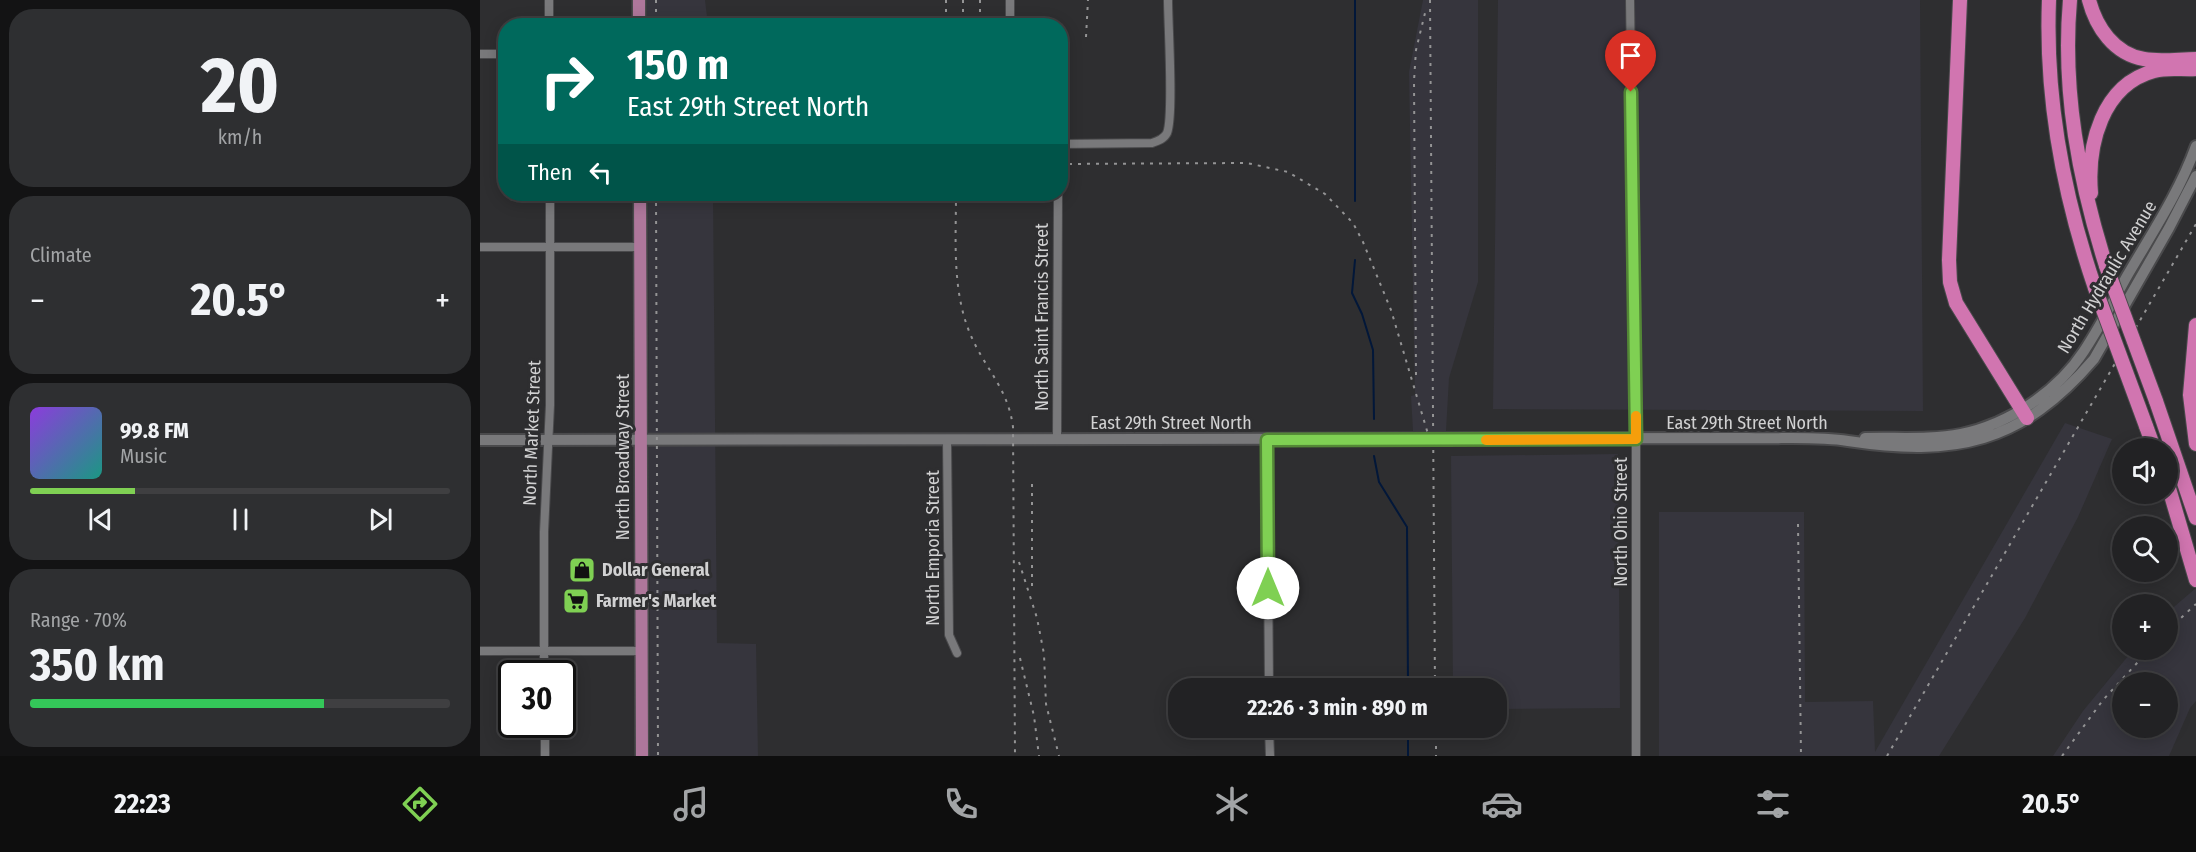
<!DOCTYPE html>
<html lang="en">
<head>
<meta charset="utf-8">
<style>
  body { margin:0; font-family:"Fira Sans Condensed",sans-serif; background:#2e2f31; color:#f1f3f6; height:100vh; display:flex; flex-direction:column; font-size:22px; white-space:nowrap }
  * { box-sizing:border-box; margin:0 }
  p { font-size:20px; color:#a2a4a6 }
  .icon { flex:none; width:33px; height:33px; fill:none; stroke:currentColor; stroke-width:2; stroke-linecap:round; stroke-linejoin:round }
  .map { position:relative; flex:1; overflow:hidden }
  .side { display:flex; flex-direction:column; gap:9px; padding:9px; background:#131314; width:480px }
  .side>* { flex:none }
  .top-card { position:absolute; left:18px; top:18px; width:570px; height:183px; border-radius:24px; box-shadow:0 3px 15px #0003,0 0 0 2px #3f3f41; background:#00695c; color:#fff; overflow:hidden }
  .buttons { position:absolute; left:1632px; top:438px; display:grid; gap:12px }
  .buttons a { display:grid; place-items:center; width:66px; height:66px; border-radius:50%; background:#222224; box-shadow:0 3px 15px #0003,0 0 0 2px #3f3f41; font-size:30px }
  .speed { position:absolute; left:18px; top:660px; display:flex; gap:12px; font-size:30px; font-weight:700; text-align:center }
  .speed>* { display:grid; place-content:center; width:78px; height:78px; border-radius:50%; background:#222224; box-shadow:0 3px 15px #0003,0 0 0 2px #3f3f41; line-height:1 }
  .speed .limit { border:3px solid #111; border-radius:9px; background:#fff; color:#111 }
  .pin { position:absolute; display:grid; place-items:center; width:51px; height:51px; color:#fff; margin:-62px -26px; border-radius:50% 50% 50% 0; rotate:-45deg; box-shadow:0 0 6px #0007 }
  .pin .icon { rotate:45deg }
  .me { position:absolute; width:66px; margin:-33px; rotate:0deg; stroke-linejoin:round; filter:drop-shadow(0 0 4px #0008) }
  .turn { display:flex; align-items:center; gap:21px; height:126px; padding:0 30px; font-size:27px }
  .turn .icon { width:78px; height:78px; stroke-width:2.5 }
  .turn b { display:block; font-size:42px; line-height:51px }
  .then { display:flex; align-items:center; height:57px; padding:0 30px; background:#0003; gap:12px; font-size:22px }
  .big { font-size:45px; font-weight:700; line-height:1.1 }
  .side .widget { flex:1; display:flex; flex-direction:column; justify-content:center; gap:9px; min-width:0; padding:0 21px; border-radius:24px; background:#2e2f31 }
  .side .dial { align-items:center; gap:0 }
  .dial b { font-size:78px; line-height:1 }
  .song { display:flex; align-items:center; gap:18px }
  .cover { width:72px; height:72px; border-radius:9px; background:linear-gradient(135deg,hsl(270 70% 55%),hsl(170 70% 35%)) }
  .played { height:6px; border-radius:3px; background:linear-gradient(90deg,#7fd053 25%,#3f3f41 25%) }
  .keys { display:flex; justify-content:space-around; direction:ltr }
  .heat { display:flex; justify-content:space-between; align-items:center; font-size:33px; direction:ltr }
  .charge { height:9px; border-radius:4px; background:linear-gradient(90deg,#34c759 70%,#3f3f41 0) }
  .trip { position:absolute; left:688px; top:678px; width:339px; height:60px; border-radius:24px; background:#222224; box-shadow:0 3px 15px #0003,0 0 0 2px #3f3f41; font-weight:700; line-height:60px; text-align:center }
  .tabs { display:flex; height:96px; justify-content:space-around; align-items:center; background:#0e0e0e; color:#a2a4a6 }
  .tabs .icon { width:42px; height:42px }
  .tabs .current { color:#7fd053 }
  .tabs b { font-size:27px; color:#f1f3f6 }
  main { display:flex; flex:1; min-height:0 }
  .map>svg:first-child { display:block }
  .built { fill:#36353d; fill-rule:evenodd }
  .lines { fill:none; stroke-linecap:round; stroke-linejoin:round }
  .stream { stroke:#021739; stroke-width:2 }
  .street-casing { stroke:#4a4a4c; stroke-width:10 }
  .secondary-casing { stroke:#4a4a4c; stroke-width:14 }
  .primary-casing { stroke:#4a4a4c; stroke-width:15 }
  .highway-casing { stroke:#4a4a4c; stroke-width:16 }
  .street { stroke:#79797b; stroke-width:8 }
  .secondary { stroke:#79797b; stroke-width:10 }
  .primary { stroke:#ae779b; stroke-width:12 }
  .highway { stroke:#d175b0; stroke-width:14 }
  .rail { stroke:#949495; stroke-width:2; stroke-dasharray:3 6; stroke-linecap:butt }
  .highway-bridge-casing { stroke:#4a4a4c; stroke-width:16; stroke-linecap:butt }
  .highway-bridge { stroke:#d175b0; stroke-width:14 }
  .route-casing { stroke:#538736; stroke-width:15 }
  .route { stroke:#7fd053; stroke-width:10 }
  .slow { stroke:#f59e0b; stroke-width:10 }
  .labels { text-anchor:middle; stroke-width:6; stroke-linejoin:round; paint-order:stroke }
  .street-label { font-size:18px; fill:#d1d1d2; stroke:#2e2e30 }
  .poi-label { font-size:18px; font-weight:bold; fill:#d1d1d2; stroke:#2e2e30; text-anchor:start }
</style>
</head>
<body>
<main>
<section class="side">
<div class="widget dial"><b>20</b><p>km/h</p></div>
<div class="widget"><p>Climate</p>
<div class="heat"><a>−</a><b class="big">20.5°</b><a>+</a></div>
</div>
<div class="widget">
<div class="song"><i class="cover"></i><div><b>99.8 FM</b><p>Music</p></div></div>
<div class="played"></div>
<div class="keys"><svg class="icon" aria-label="previous" viewBox="0 0 24 24"><path d="M18 5L8 12l10 7zM5 5v14"/></svg><svg class="icon" aria-label="pause" viewBox="0 0 24 24"><path d="M8 5v14M16 5v14"/></svg><svg class="icon" aria-label="next" viewBox="0 0 24 24"><path d="M6 5l10 7-10 7zM19 5v14"/></svg></div>
</div>
<div class="widget"><p>Range · 70%</p><b class="big">350 km</b><div class="charge"></div></div>
</section>
<div class="map">
<svg width="1716" height="756" viewBox="0 0 1716 756">
  <rect width="100%" height="100%" fill="#2e2e30"/>
  <!-- built -->
  <path class="built" d="M 167,0 L 225,0 L 228,25 L 167,25 Z
    M 943,0 L 998,0 L 998,282 L 969,378 L 966,431 L 933,431 L 931,396 L 935,395 L 929,72 Z
    M 1018,0 L 1440,0 L 1443,411 L 1013,409 Z
    M 168,194 L 233,194 L 237,643 L 276,644 L 278,756 L 170,756 Z
    M 1585,423 L 1632,439 L 1598,517 L 1545,618 L 1459,756 L 1179,756 L 1179,512 L 1324,512 L 1325,702 L 1393,701 L 1395,752 Z
    M 1138,454 L 1140,708 L 1017,709 L 1017,688 L 973,688 L 971,456 Z
    M 1716,588 L 1716,701 L 1710,708 L 1689,756 L 1573,756 L 1603,711 L 1653,650 L 1688,650 L 1688,612 ZM 1642,682 L 1688,682 L 1688,728 L 1642,728 Z"/>
  <g class="lines">
    <!-- stream -->
    <path class="stream" d="M 875,201 L 875,0
      M 875,260 L 872,293 L 882,314 L 893,350 L 894,419
      M 894,456 L 899,482 L 927,527 L 928,688
      M 928,728 L 928,756"/>
    <defs>
      <path id="street" d="M 69,0 L 69,26
        M 1150,0 L 1156,409 L 1156,756
        M 530,26 L 530,0
        M 0,54 L 26,54
        M 580,144 L 672,143 C 678,141 684,139 687,133 C 694,116 688,24 688,0
        M 0,247 L 160,247
        M 467,440 L 469,635 L 477,653
        M 577,440 L 578,194
        M 787,440 L 789,688
        M 0,651 L 161,651
        M 64,674 L 64,532 L 70,405 L 70,194
        M 65,724 L 65,756
        M 789,728 L 790,756"/>
      <path id="secondary" d="M 1385,438 C 1417,437 1450,440 1481,434 C 1529,424 1577,392 1604,351 C 1620,327 1633,301 1647,276 C 1672,233 1699,193 1716,146
        M 0,440 L 1268,438 C 1301,439 1336,436 1368,441 C 1475,457 1541,444 1614,359 L 1689,228 L 1716,176"/>
      <path id="primary" d="M 159,0 L 159,26
        M 160,194 L 162,756"/>
      <path id="highway" d="M 1480,0 L 1469,260 L 1470,282 L 1476,303 L 1547,418
        M 1569,0 C 1565,100 1583,194 1615,288
        M 1590,0 C 1582,91 1599,180 1626,266
        M 1609,0 C 1616,27 1634,54 1664,59 C 1680,62 1700,59 1716,59
        M 1611,193 C 1607,145 1622,85 1674,71 C 1687,67 1703,70 1716,69
        M 1716,325 L 1710,395 L 1716,444
        M 1676,401 L 1716,518
        M 1666,426 L 1674,448
        M 1688,485 L 1716,580"/>
    </defs>
    <!-- street casing -->
    <use href="#street" class="street-casing"/>
    <!-- secondary casing -->
    <use href="#secondary" class="secondary-casing"/>
    <!-- primary casing -->
    <use href="#primary" class="primary-casing"/>
    <!-- highway casing -->
    <use href="#highway" class="highway-casing"/>
    <!-- street -->
    <use href="#street" class="street"/>
    <!-- secondary -->
    <use href="#secondary" class="secondary"/>
    <!-- primary -->
    <use href="#primary" class="primary"/>
    <!-- highway -->
    <use href="#highway" class="highway"/>
    <!-- rail -->
    <path class="rail" d="M 176,0 L 176,26
      M 466,0 L 466,26
      M 483,0 L 483,26
      M 500,0 L 500,26
      M 950,0 L 955,688
      M 606,37 L 608,0
      M 580,164 L 767,163 L 808,172 L 845,194 L 873,223 L 883,242 L 911,310 L 948,434
      M 176,194 L 178,756
      M 476,194 C 476,239 472,288 489,331 C 503,367 528,387 533,427 L 535,756
      M 936,375 L 934,81 L 936,50 L 945,13
      M 552,484 L 552,591
      M 1318,524 L 1321,756
      M 539,562 L 557,618 L 564,654 L 566,704 L 579,756
      M 1688,630 L 1716,604
      M 540,658 L 554,716 L 559,756
      M 956,728 L 956,756
      M 1407,756 L 1716,224
      M 1582,756 L 1623,700 L 1669,650"/>
    <defs>
      <path id="highway-bridge" d="M 1626,266 L 1676,401
        M 1615,288 L 1666,426"/>
    </defs>
    <!-- highway-bridge casing -->
    <use href="#highway-bridge" class="highway-bridge-casing"/>
    <!-- highway-bridge -->
    <use href="#highway-bridge" class="highway-bridge"/>
  </g>
  <g class="lines">
    <defs>
      <path id="route" d="M 788,588 L 787,440 L 1156,439 L 1151,92"/>
    </defs>
    <!-- route casing -->
    <use href="#route" class="route-casing"/>
    <!-- route -->
    <use href="#route" class="route"/>
    <!-- slow -->
    <path class="slow" d="M 1006,440 L 1156,439 L 1156,416"/>
  </g>
  <!-- icons -->
  <defs>
    <symbol id="shop-square" viewBox="-11 -11 22 22"><rect x="-9" y="-9" width="18" height="18" rx="4" fill="#7fd053" stroke="#2e2e30"/><path d="M-5-2.5h2.3a2.7 3.5 0 0 1 5.4 0H5L5.5 6h-11ZM-1.5-2.5h3a1.5 2.3 0 0 0-3 0Z" fill="#111"/></symbol>
    <symbol id="supermarket-square" viewBox="-11 -11 22 22"><rect x="-9" y="-9" width="18" height="18" rx="4" fill="#7fd053" stroke="#2e2e30"/><path d="M-6-5.5h2.5l.6 2H6L4.5 2H-2.5L-4.4-4H-6ZM-1.5 3.2a1.3 1.3 0 1 0 .1 0ZM3 3.2a1.3 1.3 0 1 0 .1 0Z" fill="#111"/></symbol>
  </defs>
  <g fill-rule="evenodd">
    <use href="#shop-square" x="87" y="555" width="30" height="30"/>
    <use href="#supermarket-square" x="81" y="586" width="30" height="30"/>
  </g>
  <g class="labels">
    <!-- street labels -->
    <g class="street-label">
      <text transform="translate(1627 277) rotate(-59)" y="6">North Hydraulic Avenue</text>
      <text transform="translate(562 317) rotate(-90)" y="6">North Saint Francis Street</text>
      <text x="691" y="429">East 29th Street North</text>
      <text x="1267" y="429">East 29th Street North</text>
      <text transform="translate(52 433) rotate(-88)" y="6">North Market Street</text>
      <text transform="translate(143 457) rotate(-90)" y="6">North Broadway Street</text>
      <text transform="translate(1141 522) rotate(-90)" y="6">North Ohio Street</text>
      <text transform="translate(453 548) rotate(-90)" y="6">North Emporia Street</text>
    </g>
    <!-- poi labels -->
    <g class="poi-label">
      <text x="122" y="576">Dollar General</text>
      <text x="116" y="607">Farmer's Market</text>
    </g>
  </g>
</svg>
<div class="buttons">
<a><svg class="icon" aria-label="sound" viewBox="0 0 24 24"><path d="M4 9h4l5-4v14l-5-4H4zM17 9q2 3 0 6"/></svg></a>
<a><svg class="icon" aria-label="search" viewBox="0 0 24 24"><circle cx="10" cy="10" r="6"/><path d="M15 15l6 6"/></svg></a>
<a>+</a>
<a>−</a>
</div>
<div class="speed"><div class="limit">30</div></div>
<div class="pin" style="left:1151px;top:92px;background:#d93025"><svg class="icon" aria-label="arrive" viewBox="0 0 24 24"><path d="M6 21V4h12l-3 4 3 4H6"/></svg></div>
<svg class="me" style="left:788px;top:588px" viewBox="-20 -20 40 40"><circle r="19" fill="#fff"/><path d="M0-13L10 11 0 6-10 11z" fill="#7fd053"/></svg>
<div class="trip">22:26 · 3 min · 890 m</div>
<div class="top-card">
<div class="turn"><svg class="icon" aria-label="right" viewBox="0 0 24 24"><path d="M7 20v-9h11M14 6l5 5-5 5"/></svg><div><b>150 m</b>East 29th Street North</div></div>
<div class="then">Then<svg class="icon" aria-label="left" viewBox="0 0 24 24"><path d="M17 20v-9H6M10 6l-5 5 5 5"/></svg></div>
</div>
</div>
</main>
<nav class="tabs">
<b>22:23</b>
<svg class="icon current" aria-label="directions" viewBox="0 0 24 24"><path d="M12 3l9 9-9 9-9-9zM9 14v-3h6M13 9l2 2-2 2"/></svg>
<svg class="icon" aria-label="music" viewBox="0 0 24 24"><path d="M9 18V5l10-2v13"/><circle cx="6" cy="18" r="3"/><circle cx="16" cy="16" r="3"/></svg>
<svg class="icon" aria-label="phone" viewBox="0 0 24 24"><path d="M5 4h4l2 5-3 2q2 4 5 5l2-3 5 2v4C11 20 4 13 5 4z"/></svg>
<svg class="icon" aria-label="climate" viewBox="0 0 24 24"><path d="M12 3v18M4 7l16 10M4 17L20 7"/></svg>
<svg class="icon" aria-label="car" viewBox="0 0 24 24"><path d="M5 17H2v-5l4-1 3-4h7l3 4 3 1v5h-3M9 17h6M6 11h13"/><circle cx="7" cy="17" r="2"/><circle cx="17" cy="17" r="2"/></svg>
<svg class="icon" aria-label="filters" viewBox="0 0 24 24"><path d="M4 7h16M4 17h16"/><circle cx="9" cy="7" r="2"/><circle cx="15" cy="17" r="2"/></svg>
<b>20.5°</b>
</nav>
</body>
</html>
